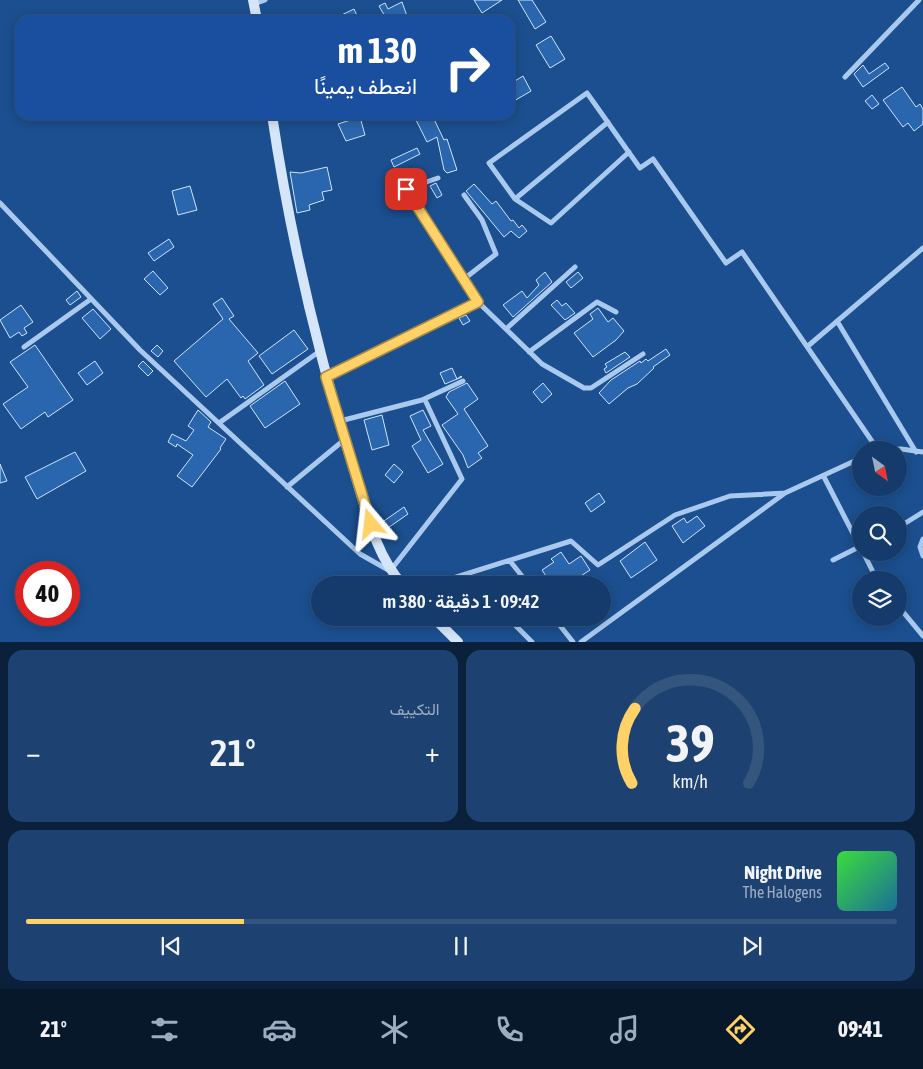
<!DOCTYPE html>
<html lang="ar">
<head>
<meta charset="utf-8">
<style>
  body { margin:0; font-family:"Asap Condensed",Vazirmatn,sans-serif; background:#1d4271; color:#f1f3f6; direction:rtl; height:100vh; display:flex; flex-direction:column; font-size:19px; white-space:nowrap }
  * { box-sizing:border-box; margin:0 }
  p { font-size:16px; color:#9dadc1 }
  .icon { flex:none; width:28px; height:28px; fill:none; stroke:currentColor; stroke-width:2; stroke-linecap:round; stroke-linejoin:round }
  .map { position:relative; height:642px; overflow:hidden; direction:ltr }
  .drawer { display:flex; flex-direction:column; gap:8px; padding:8px; background:#0b203b; flex:1 }
  .drawer>* { flex:none }
  .hud { position:absolute; left:15px; top:15px; width:500px; height:105px; border-radius:15px; box-shadow:0 2px 12px #0003,0 0 0 1px #33557e; direction:rtl; background:#1a4fa0; color:#fff; overflow:hidden }
  .needle { width:32px; rotate:147deg }
  .tools { position:absolute; left:852px; top:441px; display:grid; gap:10px }
  .tools a { display:grid; place-items:center; width:55px; height:55px; border-radius:50%; background:#143b6b; box-shadow:0 2px 12px #0003,0 0 0 1px #33557e; font-size:25px }
  .speed { position:absolute; left:15px; top:561px; display:flex; gap:10px; font-size:25px; font-weight:700; text-align:center }
  .speed>* { display:grid; place-content:center; width:65px; height:65px; border-radius:50%; background:#143b6b; box-shadow:0 2px 12px #0003,0 0 0 1px #33557e; line-height:1 }
  .speed .limit { border:8px solid #d22; background:#fff; color:#111 }
  .pin { position:absolute; display:grid; place-items:center; width:42px; height:42px; color:#fff; margin:-21px; border-radius:10px; box-shadow:0 2px 8px #0006 }
  .me { position:absolute; width:55px; margin:-28px; rotate:343deg; stroke-linejoin:round; filter:drop-shadow(0 0 4px #0008) }
  .turn { display:flex; align-items:center; gap:18px; height:105px; padding:0 15px; font-size:22px }
  .turn .icon { width:65px; height:65px; stroke-width:2.5 }
  .turn b { display:block; font-size:35px; line-height:42px }
  .big { font-size:38px; font-weight:600; line-height:1.1 }
  .drawer .tile { flex:1; display:flex; flex-direction:column; justify-content:center; gap:8px; min-width:0; padding:0 18px; border-radius:15px; background:#1d4271 }
  .drawer .dial { align-items:center; gap:0 }
  .dial svg { height:130px; overflow:visible; fill:none; stroke:#33557e; stroke-width:7; stroke-linecap:round; text-anchor:middle }
  .dial text { fill:#f1f3f6; stroke:none }
  .song { display:flex; align-items:center; gap:15px }
  .cover { width:60px; height:60px; border-radius:8px; background:linear-gradient(135deg,hsl(120 70% 55%),hsl(200 70% 35%)) }
  .played { height:5px; border-radius:2px; background:linear-gradient(90deg,#ffd166 25%,#33557e 25%) }
  .keys { display:flex; justify-content:space-around; direction:ltr }
  .heat { display:flex; justify-content:space-between; align-items:center; font-size:28px; direction:ltr }
  .drawer .tiles { flex:1; display:grid; gap:8px; grid-template-columns:1fr 1fr }
  .tile:last-child { grid-column:span 2 }
  .trip { position:absolute; left:311px; top:576px; width:300px; height:50px; border-radius:25px; background:#143b6b; box-shadow:0 2px 12px #0003,0 0 0 1px #33557e; font-weight:600; line-height:50px; text-align:center; direction:rtl }
  .tabs { display:flex; height:80px; justify-content:space-around; align-items:center; background:#08182b; color:#9dadc1 }
  .tabs .icon { width:35px; height:35px }
  .tabs .on { color:#ffd166 }
  .tabs b { font-size:22px; color:#f1f3f6 }
  .map>svg:first-child { display:block }
  .building { fill:#2a66ad; stroke:#cfe3fa }
  .lines { fill:none; stroke-linecap:round; stroke-linejoin:round }
  .street { stroke:#a9c9ee; stroke-width:5 }
  .secondary { stroke:#d6e6fa; stroke-width:10 }
  .route-casing { stroke:#a68842; stroke-width:12 }
  .route { stroke:#ffd166; stroke-width:9 }
</style>
</head>
<body>
<div class="map">
<svg width="923" height="642" viewBox="0 0 923 642">
  <rect width="100%" height="100%" fill="#1b4f8f"/>
  <!-- building -->
  <path class="building" d="M 474,0 L 502,0 L 482,13 Z
    M 518,0 L 532,0 L 546,22 L 535,29 Z
    M 402,2 L 407,16 L 397,20 L 387,20 L 379,6 L 385,3 L 388,9 Z
    M 354,9 L 359,20 L 331,20 Z
    M 551,36 L 565,59 L 550,68 L 536,45 Z
    M 885,63 L 889,68 L 863,87 L 854,74 L 863,65 L 869,74 Z
    M 523,76 L 531,91 L 514,101 L 510,93 L 510,84 Z
    M 902,87 L 916,107 L 920,104 L 923,109 L 923,124 L 914,131 L 908,123 L 903,127 L 883,100 Z
    M 872,95 L 879,104 L 872,109 L 865,101 Z
    M 426,115 L 432,115 L 444,140 L 447,139 L 457,170 L 447,173 L 444,170 L 437,137 L 427,142 L 416,120 Z
    M 360,117 L 365,135 L 346,141 L 338,124 Z
    M 417,148 L 420,154 L 394,167 L 391,160 Z
    M 327,167 L 332,190 L 322,192 L 324,200 L 309,205 L 310,210 L 297,213 L 290,172 L 301,173 Z
    M 436,183 L 442,195 L 437,198 L 430,186 Z
    M 474,184 L 492,204 L 496,201 L 511,221 L 513,220 L 519,228 L 522,225 L 527,231 L 519,238 L 511,231 L 504,237 L 466,191 Z
    M 190,186 L 197,210 L 178,215 L 172,191 Z
    M 169,239 L 174,247 L 154,261 L 148,253 Z
    M 153,271 L 168,288 L 160,295 L 144,279 Z
    M 545,272 L 552,282 L 513,317 L 503,305 L 522,291 L 527,298 L 539,285 L 536,280 Z
    M 578,272 L 583,278 L 571,288 L 566,282 Z
    M 77,291 L 81,297 L 70,305 L 66,300 Z
    M 222,298 L 234,316 L 229,319 L 258,353 L 248,361 L 264,385 L 245,399 L 243,396 L 241,398 L 227,379 L 206,397 L 174,361 L 223,319 L 213,304 Z
    M 557,300 L 562,306 L 566,303 L 575,313 L 565,320 L 551,305 Z
    M 21,305 L 33,322 L 24,328 L 27,333 L 22,336 L 19,332 L 10,338 L 0,320 Z
    M 598,308 L 608,322 L 613,318 L 624,331 L 616,340 L 593,357 L 574,333 L 593,319 L 590,314 Z
    M 93,309 L 111,329 L 100,339 L 82,318 Z
    M 466,315 L 470,321 L 463,325 L 459,318 Z
    M 294,330 L 308,349 L 272,374 L 259,356 Z
    M 35,345 L 73,400 L 48,417 L 45,412 L 21,429 L 3,404 L 28,387 L 10,362 Z
    M 157,345 L 163,351 L 158,357 L 151,351 Z
    M 666,349 L 670,355 L 653,367 L 654,368 L 637,384 L 628,388 L 609,404 L 599,393 L 611,380 L 640,361 L 641,363 L 646,359 L 648,361 Z
    M 625,352 L 630,357 L 606,373 L 604,369 L 607,367 L 605,364 Z
    M 95,361 L 103,373 L 87,385 L 78,373 Z
    M 143,361 L 153,371 L 148,376 L 138,366 Z
    M 452,368 L 457,379 L 461,376 L 462,377 L 445,384 L 440,373 Z
    M 285,381 L 300,404 L 265,428 L 250,406 Z
    M 467,383 L 478,399 L 464,409 L 488,446 L 478,453 L 482,458 L 468,468 L 463,455 L 442,425 L 458,414 L 446,397 L 449,392 Z
    M 543,383 L 552,394 L 542,403 L 533,392 Z
    M 198,410 L 211,422 L 208,427 L 226,439 L 220,448 L 221,449 L 192,487 L 177,476 L 193,455 L 177,444 L 176,447 L 168,442 L 172,434 L 186,441 L 194,430 L 188,426 Z
    M 423,410 L 431,426 L 423,430 L 443,464 L 428,473 L 412,446 L 421,440 L 410,416 Z
    M 382,415 L 389,445 L 372,450 L 364,420 Z
    M 75,452 L 86,471 L 37,499 L 25,477 Z
    M 0,464 L 7,481 L 0,483 Z
    M 394,464 L 403,472 L 394,483 L 385,475 Z
    M 599,493 L 605,502 L 591,512 L 585,503 Z
    M 404,507 L 408,514 L 385,530 L 381,523 Z
    M 697,516 L 705,526 L 683,543 L 672,526 L 684,518 L 687,523 Z
    M 645,542 L 657,560 L 631,578 L 620,561 Z
    M 561,552 L 569,564 L 581,556 L 590,570 L 567,585 L 552,585 L 542,570 L 554,562 L 551,559 Z"/>
  <g class="lines">
    <!-- street -->
    <path class="street" d="M 254,4 L 265,0
      M 473,20 L 475,19
      M 845,77 L 919,0
      M 629,152 L 551,223 L 515,199 L 489,163 L 587,93 C 605,118 622,143 640,168 L 653,159 L 726,263 L 742,252 L 878,450
      M 438,178 L 406,189 L 479,303 L 542,364 L 584,388 L 591,388 L 643,354
      M 515,199 L 608,122
      M 0,203 L 140,350 L 360,554 L 390,571 L 462,479 L 426,402
      M 464,279 L 496,254 L 482,220 L 464,195
      M 837,321 L 916,452
      M 506,329 L 575,267
      M 808,346 L 923,248
      M 24,347 L 91,299
      M 529,352 L 597,302 L 616,312
      M 326,377 L 479,303
      M 340,421 L 422,400 L 463,381
      M 219,423 L 320,351
      M 878,450 L 901,449 L 923,452
      M 824,477 L 861,549
      M 287,487 L 344,440
      M 899,527 L 923,512
      M 923,539 L 920,547 L 923,556
      M 863,552 L 877,580
      M 833,560 L 861,546
      M 510,561 L 529,585
      M 466,576 L 475,585
      M 431,585 L 571,541 L 598,565 L 675,515 L 730,496 L 785,493
      M 899,607 L 923,636
      M 508,618 L 532,642
      M 554,618 L 573,642
      M 581,642 L 785,493 L 861,458"/>
    <!-- secondary -->
    <path class="secondary" d="M 253,0 L 257,20
      M 272,115 C 290,236 318,354 354,471 C 366,509 375,555 403,585
      M 434,618 L 458,642"/>
  </g>
  <g class="lines">
    <defs>
      <path id="route" d="M 371,524 L 326,377 L 478,302 L 406,189"/>
    </defs>
    <!-- route casing -->
    <use href="#route" class="route-casing"/>
    <!-- route -->
    <use href="#route" class="route"/>
  </g>
</svg>
<div class="tools">
<a><svg class="needle" viewBox="-14 -14 28 28"><path d="M0-13l5 13h-10z" fill="#e53935"/><path d="M0 13l5-13h-10z" fill="#9dadc1"/></svg></a>
<a><svg class="icon" aria-label="search" viewBox="0 0 24 24"><circle cx="10" cy="10" r="6"/><path d="M15 15l6 6"/></svg></a>
<a><svg class="icon" aria-label="layers" viewBox="0 0 24 24"><path d="M12 4l9 5-9 5-9-5zM3 14l9 5 9-5"/></svg></a>
</div>
<div class="speed"><div class="limit">40</div></div>
<div class="pin" style="left:406px;top:189px;background:#d93025"><svg class="icon" aria-label="arrive" viewBox="0 0 24 24"><path d="M6 21V4h12l-3 4 3 4H6"/></svg></div>
<svg class="me" style="left:371px;top:524px" viewBox="-20 -20 40 40"><path d="M0-17L14 15 0 8-14 15z" fill="#ffd166" stroke="#fff" stroke-width="4"/></svg>
<div class="trip">09:42 · 1 دقيقة · 380 m</div>
<div class="hud">
<div class="turn"><svg class="icon" aria-label="right" viewBox="0 0 24 24"><path d="M7 20v-9h11M14 6l5 5-5 5"/></svg><div><b>130 m</b>انعطف يمينًا</div></div>
</div>
</div>
<section class="drawer">
<div class="tiles">
<div class="tile dial"><svg viewBox="0 0 100 80">
<path d="M14 69A42 42 0 1 1 86 69"/>
<path d="M14 69A42 42 0 0 1 16 23" stroke="#ffd166"/>
<text x="50" y="56" font-size="32" font-weight="700">39</text>
<text x="50" y="72" font-size="11">km/h</text>
</svg></div>
<div class="tile"><p>التكييف</p>
<div class="heat"><a>−</a><b class="big">21°</b><a>+</a></div>
</div>
<div class="tile">
<div class="song"><i class="cover"></i><div><b>Night Drive</b><p>The Halogens</p></div></div>
<div class="played"></div>
<div class="keys"><svg class="icon" aria-label="previous" viewBox="0 0 24 24"><path d="M18 5L8 12l10 7zM5 5v14"/></svg><svg class="icon" aria-label="pause" viewBox="0 0 24 24"><path d="M8 5v14M16 5v14"/></svg><svg class="icon" aria-label="next" viewBox="0 0 24 24"><path d="M6 5l10 7-10 7zM19 5v14"/></svg></div>
</div>
</div>
</section>
<nav class="tabs">
<b>09:41</b>
<svg class="icon on" aria-label="directions" viewBox="0 0 24 24"><path d="M12 3l9 9-9 9-9-9zM9 14v-3h6M13 9l2 2-2 2"/></svg>
<svg class="icon" aria-label="music" viewBox="0 0 24 24"><path d="M9 18V5l10-2v13"/><circle cx="6" cy="18" r="3"/><circle cx="16" cy="16" r="3"/></svg>
<svg class="icon" aria-label="phone" viewBox="0 0 24 24"><path d="M5 4h4l2 5-3 2q2 4 5 5l2-3 5 2v4C11 20 4 13 5 4z"/></svg>
<svg class="icon" aria-label="climate" viewBox="0 0 24 24"><path d="M12 3v18M4 7l16 10M4 17L20 7"/></svg>
<svg class="icon" aria-label="car" viewBox="0 0 24 24"><path d="M5 17H2v-5l4-1 3-4h7l3 4 3 1v5h-3M9 17h6M6 11h13"/><circle cx="7" cy="17" r="2"/><circle cx="17" cy="17" r="2"/></svg>
<svg class="icon" aria-label="filters" viewBox="0 0 24 24"><path d="M4 7h16M4 17h16"/><circle cx="9" cy="7" r="2"/><circle cx="15" cy="17" r="2"/></svg>
<b>21°</b>
</nav>
</body>
</html>
